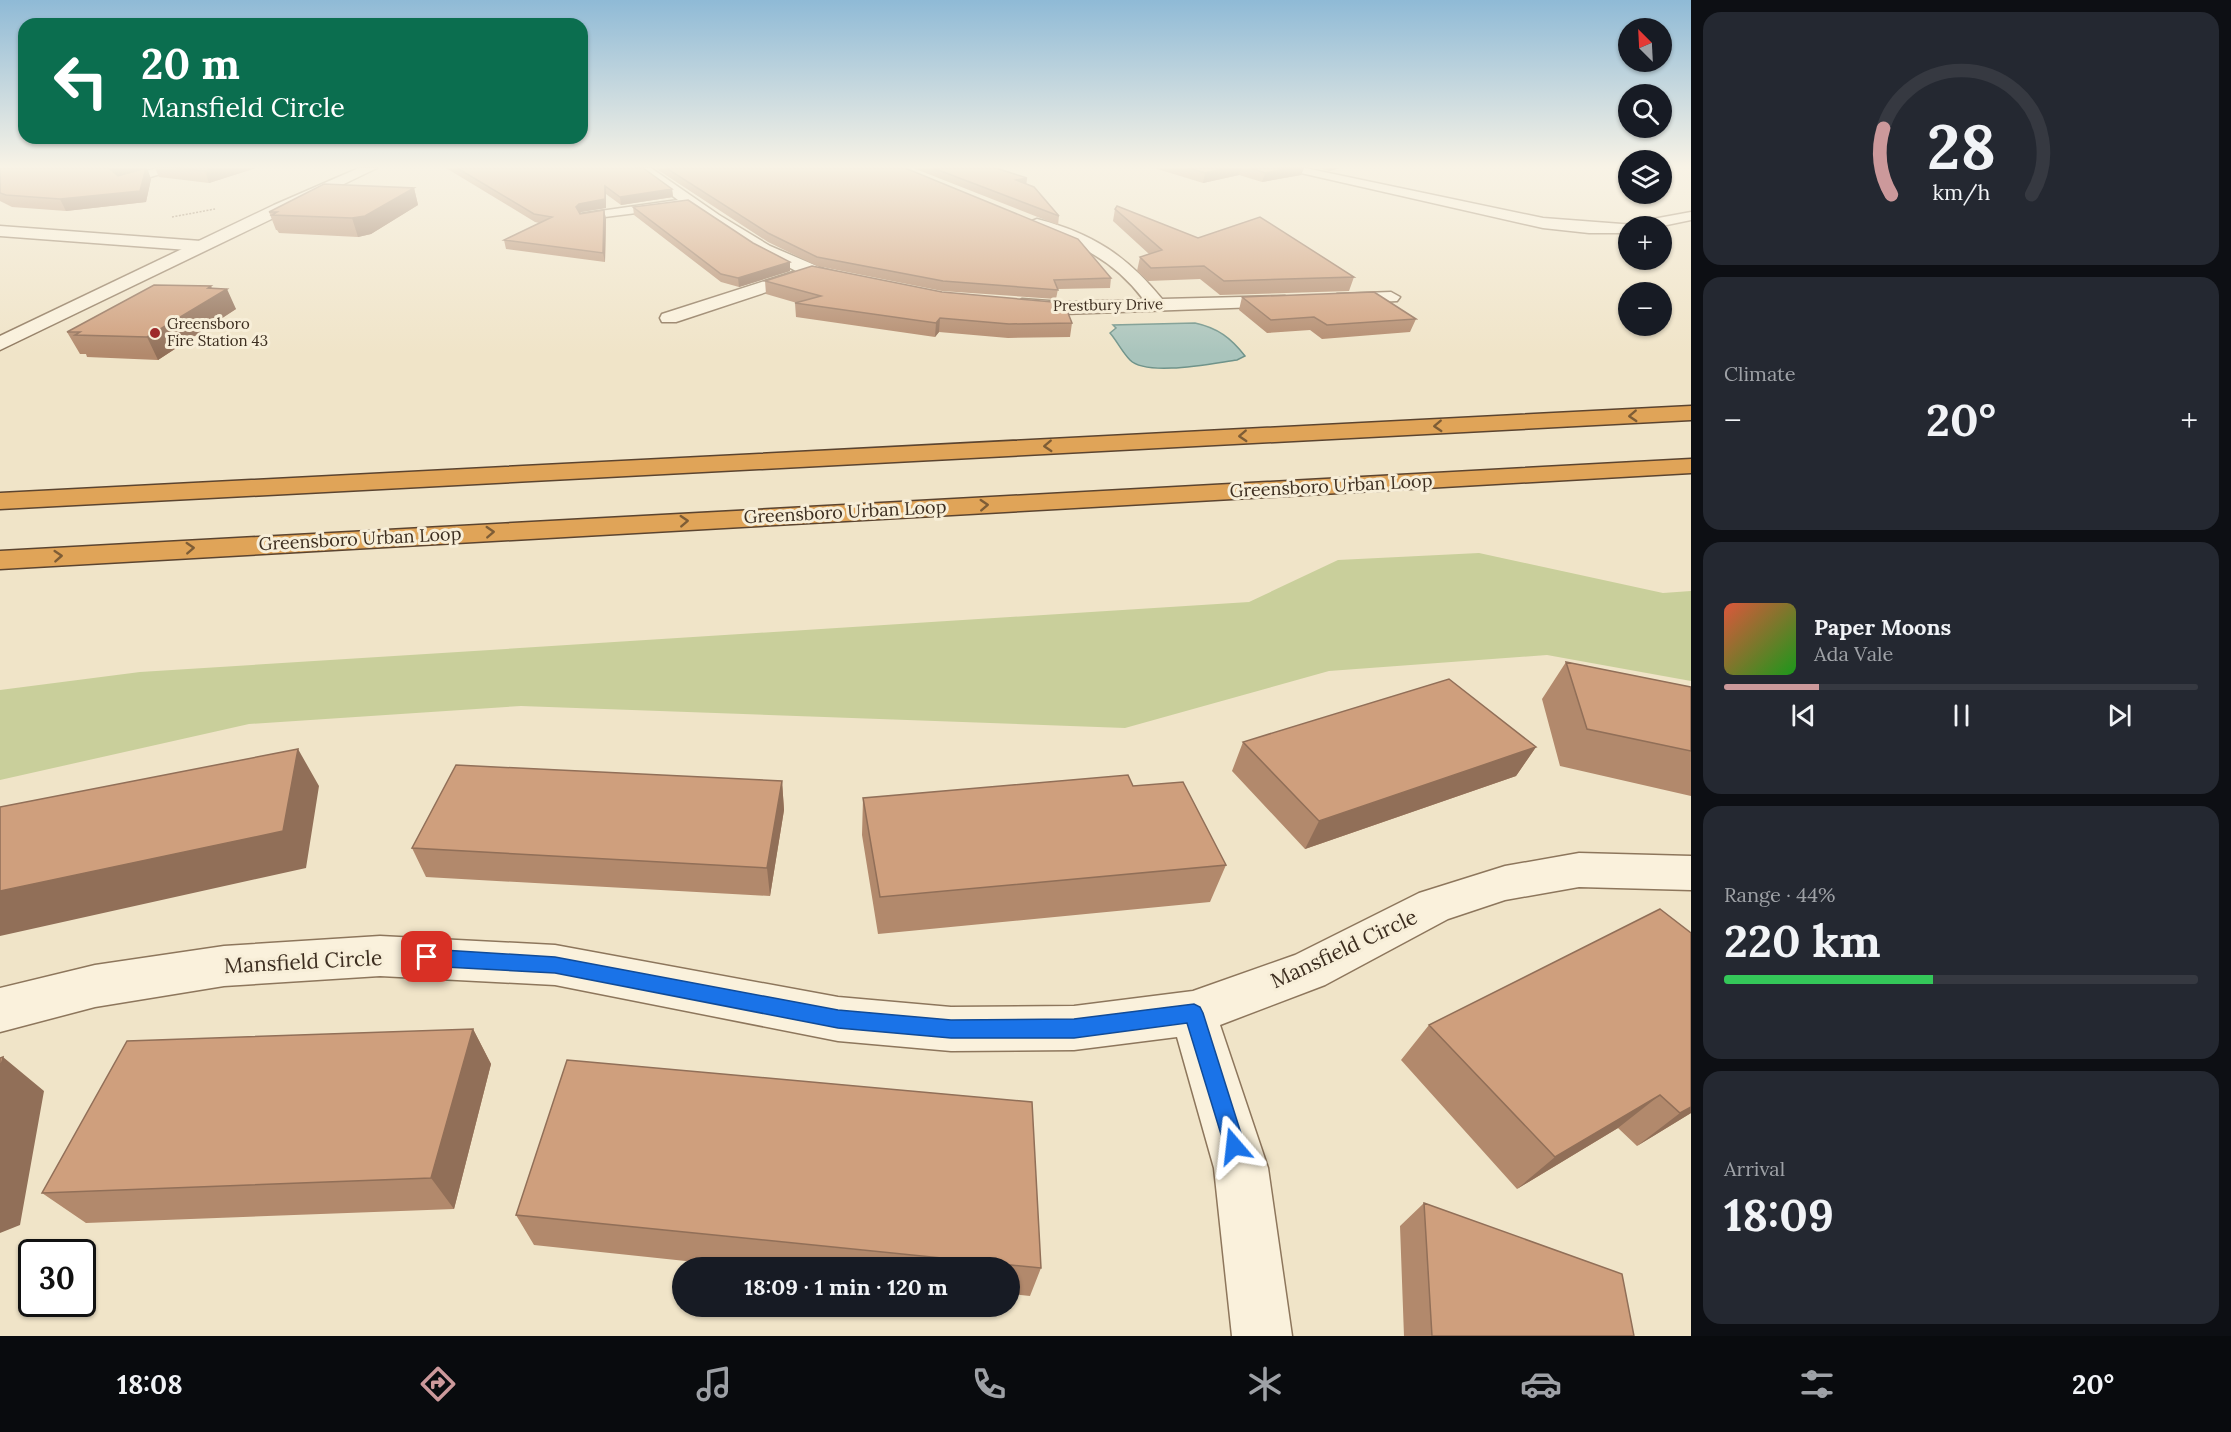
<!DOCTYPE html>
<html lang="en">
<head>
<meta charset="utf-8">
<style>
  body { margin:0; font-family:Lora,serif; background:#242831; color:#f1f3f6; height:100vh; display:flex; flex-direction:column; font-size:22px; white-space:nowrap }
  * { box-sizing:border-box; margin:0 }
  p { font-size:20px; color:#9ea1a6 }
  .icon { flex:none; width:33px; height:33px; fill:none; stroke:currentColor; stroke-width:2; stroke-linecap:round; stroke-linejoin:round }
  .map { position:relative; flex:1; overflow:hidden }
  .sheet { display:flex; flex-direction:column; gap:12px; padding:12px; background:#0d0f14; width:540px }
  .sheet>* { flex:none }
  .top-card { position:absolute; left:18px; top:18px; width:570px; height:126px; border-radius:18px; box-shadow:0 2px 4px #0004; background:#0b6e4f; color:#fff; overflow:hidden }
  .needle { width:39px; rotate:336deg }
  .tools { position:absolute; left:1618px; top:18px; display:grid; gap:12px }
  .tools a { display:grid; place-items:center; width:54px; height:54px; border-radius:50%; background:#171b24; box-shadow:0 2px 4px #0004; font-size:30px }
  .speed { position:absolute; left:18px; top:1239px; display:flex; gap:12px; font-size:30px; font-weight:700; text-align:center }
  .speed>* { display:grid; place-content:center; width:78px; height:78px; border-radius:50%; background:#171b24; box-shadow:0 2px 4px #0004; line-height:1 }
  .speed .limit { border:3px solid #111; border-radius:9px; background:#fff; color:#111 }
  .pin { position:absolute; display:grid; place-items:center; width:51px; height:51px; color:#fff; margin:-26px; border-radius:12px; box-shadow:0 3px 9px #0006 }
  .me { position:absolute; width:66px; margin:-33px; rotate:343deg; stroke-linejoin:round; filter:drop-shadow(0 0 4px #0008) }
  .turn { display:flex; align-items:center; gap:21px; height:126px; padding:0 24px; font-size:27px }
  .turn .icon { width:78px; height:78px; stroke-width:2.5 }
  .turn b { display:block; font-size:42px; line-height:51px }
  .big { font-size:45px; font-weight:800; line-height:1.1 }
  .sheet .tile { flex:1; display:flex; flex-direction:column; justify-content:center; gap:9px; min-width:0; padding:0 21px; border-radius:18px; background:#242831 }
  .sheet .dial { align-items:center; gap:0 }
  .dial svg { height:156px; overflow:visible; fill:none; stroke:#363941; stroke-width:7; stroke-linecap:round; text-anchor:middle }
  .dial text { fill:#f1f3f6; stroke:none }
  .song { display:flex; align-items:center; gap:18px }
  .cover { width:72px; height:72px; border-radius:9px; background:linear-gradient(135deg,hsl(10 70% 55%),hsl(120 70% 35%)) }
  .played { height:6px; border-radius:3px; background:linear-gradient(90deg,#cc999b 20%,#363941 20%) }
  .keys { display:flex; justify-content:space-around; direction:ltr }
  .heat { display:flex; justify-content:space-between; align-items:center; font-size:33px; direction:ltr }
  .charge { height:9px; border-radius:4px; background:linear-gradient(90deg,#34c759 44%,#363941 0) }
  .trip { position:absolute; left:672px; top:1257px; width:348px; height:60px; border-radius:30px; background:#171b24; box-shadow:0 2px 4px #0004; font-weight:800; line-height:60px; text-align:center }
  .dock { display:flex; height:96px; justify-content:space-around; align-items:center; background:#090b0e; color:#9ea1a6 }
  .dock .icon { width:42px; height:42px }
  .dock .current { color:#cc999b }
  .dock b { font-size:27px; color:#f1f3f6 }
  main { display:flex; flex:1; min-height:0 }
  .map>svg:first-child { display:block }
  .green { fill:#c9cf9b }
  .water { fill:#a9c4bc; stroke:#6f938a; stroke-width:1.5 }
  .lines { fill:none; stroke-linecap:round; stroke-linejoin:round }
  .minor-casing { stroke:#8d765c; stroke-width:3 }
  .tertiary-casing { stroke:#8d765c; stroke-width:3 }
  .motorway-casing { stroke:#5b4430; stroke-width:3 }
  .path { stroke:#8d765c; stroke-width:1.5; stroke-dasharray:2 1.5; stroke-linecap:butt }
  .minor { fill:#faf1dc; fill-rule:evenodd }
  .tertiary { fill:#faf1dc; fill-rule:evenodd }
  .motorway { fill:#e0a458; fill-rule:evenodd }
  .wall { fill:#b2896c }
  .shaded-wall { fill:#916f58 }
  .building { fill:#cf9f7d; stroke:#916f58; stroke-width:1.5 }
  .oneway { stroke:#7e5d36 }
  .route { fill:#1a73e8; stroke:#114b97; stroke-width:1.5 }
  .poi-dot { fill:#9e2a2b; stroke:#f7eed8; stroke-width:2 }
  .labels { text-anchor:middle; stroke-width:6; stroke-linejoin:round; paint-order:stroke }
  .far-street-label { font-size:15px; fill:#3d2e20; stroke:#f7eed8 }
  .far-poi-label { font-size:15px; fill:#3d2e20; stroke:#f7eed8; text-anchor:start }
  .street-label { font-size:18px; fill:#3d2e20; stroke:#f7eed8 }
  .near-street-label { font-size:21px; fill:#3d2e20; stroke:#f7eed8 }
</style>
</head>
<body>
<main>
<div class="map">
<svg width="1691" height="1336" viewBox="0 0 1691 1336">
  <rect width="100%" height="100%" fill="#f0e4c8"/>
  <!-- green -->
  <path class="green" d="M 1479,553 L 1663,593 L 1691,591 L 1691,681 L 1547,655 L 1329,671 L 1125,728 L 521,706 L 249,724 L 0,780 L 0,690 L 140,672 L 1249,602 L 1338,560 Z"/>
  <!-- water -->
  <path class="water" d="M 1195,323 C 1218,328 1231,338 1245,356 L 1237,360 C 1214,363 1147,377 1130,360 C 1122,352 1117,341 1110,333 L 1116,328 L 1113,325 Z"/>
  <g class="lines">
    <defs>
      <path id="minor" d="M 158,168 L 181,168 L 123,185 L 116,181 L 118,178 Z
        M 636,168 L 651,168 L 719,215 L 770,246 L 824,269 L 852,276 L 855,280 L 846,285 L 812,277 L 676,322 L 662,322 L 660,318 L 662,314 L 796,271 L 733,238 L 683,204 L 676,208 L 581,220 L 579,217 L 581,214 L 586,213 L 678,200 Z
        M 1279,168 L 1305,168 L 1543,218 L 1635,225 L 1642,221 L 1691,212 L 1691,220 L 1662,226 L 1629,226 L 1629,233 L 1589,233 L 1543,228 Z
        M 1037,219 C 1092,233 1127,256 1162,299 L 1285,296 L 1294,301 L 1285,306 L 1063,314 L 1015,309 L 1013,305 L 1022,299 L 1063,302 L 1144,300 C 1112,258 1079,245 1032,227 L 1029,224 L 1032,221 Z
        M 0,226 L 201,241 L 209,246 L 201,251 L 0,236 Z
        M 1391,292 L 1400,297 L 1397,301 L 1337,304 L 1328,299 L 1337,294 Z
        M 1579,853 L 1691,856 L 1691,890 L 1579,887 L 1505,900 L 1448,919 L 1325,985 L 1220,1025 L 1268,1168 L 1292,1336 L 1232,1336 L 1214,1168 L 1177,1037 L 1074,1050 L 951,1051 L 838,1041 L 555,985 L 380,976 L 224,986 L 95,1007 L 0,1032 L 0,988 L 95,965 L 224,946 L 380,936 L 555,945 L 838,997 L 951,1007 L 1074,1006 L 1193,991 L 1295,955 L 1419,893 L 1505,866 Z"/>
      <path id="tertiary" d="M 359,168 L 377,168 L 0,350 L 0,336 L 274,205 Z"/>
      <path id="motorway" d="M 1691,406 L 1691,420 L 0,509 L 0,493 Z
        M 1691,459 L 1691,473 L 0,569 L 0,551 Z"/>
    </defs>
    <!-- minor casing -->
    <use href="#minor" class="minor-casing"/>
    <!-- tertiary casing -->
    <use href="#tertiary" class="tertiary-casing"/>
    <!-- motorway casing -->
    <use href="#motorway" class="motorway-casing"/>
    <!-- path -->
    <path class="path" d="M 172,217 L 215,209"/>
    <!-- minor -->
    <use href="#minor" class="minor"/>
    <!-- tertiary -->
    <use href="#tertiary" class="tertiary"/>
    <!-- motorway -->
    <use href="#motorway" class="motorway"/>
  </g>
  <!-- wall -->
  <path class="wall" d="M 0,168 L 147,168 L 147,169 L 151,179 L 146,202 L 66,211 L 12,207 L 0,201 Z
    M 155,168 L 256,168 L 209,183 L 159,177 Z
    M 446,168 L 643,168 L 672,189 L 673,197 L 621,205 L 606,194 L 606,208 L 581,212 L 580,214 L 604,210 L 606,219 L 605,262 L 506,249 L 504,240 L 539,223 L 535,222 Z
    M 655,168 L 905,168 L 1111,278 L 1110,288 L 1058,289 L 1056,299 L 942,291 L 817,266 L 768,242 Z
    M 913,168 L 996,168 L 1027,178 L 1026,184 L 1059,216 L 1058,225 Z
    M 1154,168 L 1304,168 L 1301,175 L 1262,182 L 1239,175 L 1203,183 Z
    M 1318,168 L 1340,168 L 1329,171 Z
    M 414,188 L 418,205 L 371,234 L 358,237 L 279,233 L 277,230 L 276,230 L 269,212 Z
    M 633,207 L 753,243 L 790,262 L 790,271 L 739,287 L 721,282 L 634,215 Z
    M 1115,209 L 1198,238 L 1354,277 L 1349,291 L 1220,295 L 1200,279 L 1148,281 L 1137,271 L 1140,257 L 1149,254 L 1113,221 Z
    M 765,281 L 1072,323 L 1070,337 L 1008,338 L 939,332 L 935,337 L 796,317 L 795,303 L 797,303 L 766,294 Z
    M 212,288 L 236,309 L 158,360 L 87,357 L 86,354 L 80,354 L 67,332 Z
    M 1242,297 L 1416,319 L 1410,332 L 1322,339 L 1310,330 L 1267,333 L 1239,310 Z
    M 1566,662 L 1691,687 L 1691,796 L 1560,766 L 1542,699 Z
    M 1243,742 L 1536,747 L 1516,776 L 1305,849 L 1232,771 Z
    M 782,781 L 784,810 L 770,896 L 426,877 L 412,848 Z
    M 1133,786 L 1226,865 L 1210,902 L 878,934 L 862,835 L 863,798 Z
    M 1691,933 L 1691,1113 L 1637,1146 L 1618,1128 L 1517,1189 L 1401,1060 L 1429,1025 Z
    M 473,1029 L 491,1064 L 454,1209 L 86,1223 L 42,1193 Z
    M 1424,1203 L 1634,1336 L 1404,1336 L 1400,1226 Z
    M 516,1215 L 1041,1268 L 1030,1296 L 1010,1294 L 1010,1268 L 752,1268 L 534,1245 Z"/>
  <!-- shaded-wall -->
  <path class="shaded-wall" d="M 109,168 L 147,168 L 151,179 L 146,202 L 66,211 L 60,199 L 114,180 Z
    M 215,168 L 256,168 L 209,183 L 205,171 Z
    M 1229,168 L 1241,168 L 1239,175 L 1203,183 L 1205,173 Z
    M 1291,168 L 1304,168 L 1301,175 L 1262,182 L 1265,173 Z
    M 1330,168 L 1340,168 L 1329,171 Z
    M 1027,178 L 1026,186 L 1016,180 Z
    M 605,186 L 606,194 L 606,208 L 581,212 L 577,216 L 576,207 L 579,204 Z
    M 414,188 L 418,205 L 371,234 L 358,237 L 352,218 Z
    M 672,189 L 673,197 L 621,205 L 620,197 Z
    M 604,210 L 606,219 L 605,262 L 603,253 Z
    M 790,262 L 790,271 L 739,287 L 738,278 Z
    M 211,286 L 215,296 L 227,289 L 236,309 L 158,360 L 147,337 Z
    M 940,318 L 939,332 L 935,337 L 936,323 Z
    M 1536,747 L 1516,776 L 1305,849 L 1319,821 Z
    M 298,749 L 319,786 L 306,868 L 0,936 L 0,891 Z
    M 782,781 L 784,810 L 770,896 L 767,868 Z
    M 473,1029 L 491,1064 L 454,1209 L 431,1178 Z
    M 3,1057 L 44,1091 L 20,1225 L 0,1233 L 0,1070 Z
    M 1660,1095 L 1618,1128 L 1517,1189 L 1555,1157 Z
    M 1691,1107 L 1691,1113 L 1637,1146 L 1680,1113 Z"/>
  <!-- building -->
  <path class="building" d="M 0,168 L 109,168 L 118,176 L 146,168 L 140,191 L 60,199 L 6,195 L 0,193 Z
    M 176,168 L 215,168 L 205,171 Z
    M 457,168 L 643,168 L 672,189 L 620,197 L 605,186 L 605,199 L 579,204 L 576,207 L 580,214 L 604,210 L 603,253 L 504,240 L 552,217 L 534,214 Z
    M 666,168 L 905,168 L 1078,239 L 1111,278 L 1054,280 L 1058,290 L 943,281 L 817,257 L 768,233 Z
    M 933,168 L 996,168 L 1027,178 L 1016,180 L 1034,187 L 1059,216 Z
    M 1188,168 L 1229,168 L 1205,173 Z
    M 1250,168 L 1291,168 L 1265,173 Z
    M 324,184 L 414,188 L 365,216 L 352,218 L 272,215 L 277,212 L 269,212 Z
    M 688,200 L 753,243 L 790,262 L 738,278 L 721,274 L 633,207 Z
    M 1117,206 L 1198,238 L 1260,217 L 1354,277 L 1224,281 L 1204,266 L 1151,268 L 1140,257 L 1162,250 L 1115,209 Z
    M 812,266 L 942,292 L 1064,303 L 1072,323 L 1009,324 L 940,318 L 936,323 L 795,303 L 821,296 L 765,281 Z
    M 154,285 L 211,286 L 208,288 L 227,289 L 147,337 L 75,335 L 80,332 L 67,332 Z
    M 1374,292 L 1416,319 L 1327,325 L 1314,317 L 1271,320 L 1242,297 Z
    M 1566,662 L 1691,687 L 1691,751 L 1587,729 Z
    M 1449,679 L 1536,747 L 1319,821 L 1243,742 Z
    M 298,749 L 283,831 L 0,891 L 0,807 Z
    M 456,765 L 782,781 L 767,868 L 412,848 Z
    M 1128,775 L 1133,786 L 1183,782 L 1226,865 L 880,897 L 863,798 Z
    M 1660,909 L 1691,933 L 1691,1107 L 1680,1113 L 1660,1095 L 1555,1157 L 1429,1025 Z
    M 473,1029 L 431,1178 L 42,1193 L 127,1041 Z
    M 3,1057 L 0,1070 L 0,1058 Z
    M 567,1060 L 1032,1102 L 1041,1268 L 516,1215 Z
    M 1424,1203 L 1622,1274 L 1634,1336 L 1432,1336 Z"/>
  <!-- one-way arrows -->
  <defs><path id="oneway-chevron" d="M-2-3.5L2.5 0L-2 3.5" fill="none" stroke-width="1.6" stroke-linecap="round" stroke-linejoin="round" transform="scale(1.5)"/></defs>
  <g class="oneway">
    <use href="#oneway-chevron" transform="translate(1633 416) rotate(177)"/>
    <use href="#oneway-chevron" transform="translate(1438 426) rotate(177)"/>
    <use href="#oneway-chevron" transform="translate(1243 436) rotate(177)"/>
    <use href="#oneway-chevron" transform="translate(1048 446) rotate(177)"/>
    <use href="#oneway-chevron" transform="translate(984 505) rotate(-3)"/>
    <use href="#oneway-chevron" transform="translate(684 521) rotate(-3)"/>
    <use href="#oneway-chevron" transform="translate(490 532) rotate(-3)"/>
    <use href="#oneway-chevron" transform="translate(190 548) rotate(-3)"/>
    <use href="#oneway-chevron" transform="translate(58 556) rotate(-4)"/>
  </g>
  <!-- sky -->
  <linearGradient id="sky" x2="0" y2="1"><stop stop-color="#8fbad6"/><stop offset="0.47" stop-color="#f8f3e6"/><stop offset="1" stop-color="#f8f3e6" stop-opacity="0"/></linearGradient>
  <rect width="1691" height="355" fill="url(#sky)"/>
  <!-- route -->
  <path class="route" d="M 427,949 L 555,957 L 838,1010 L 951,1020 L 1074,1019 L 1194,1004 L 1200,1007 L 1203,1013 L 1245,1146 L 1242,1154 L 1234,1157 L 1227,1154 L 1187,1023 L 1074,1038 L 951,1038 L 838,1028 L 555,973 L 427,966 L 421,963 L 418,957 L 421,952 Z"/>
  <!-- markers -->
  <circle class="poi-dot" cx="155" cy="333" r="6"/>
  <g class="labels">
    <!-- far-street labels -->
    <g class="far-street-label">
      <text transform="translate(1108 305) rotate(-1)" y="5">Prestbury Drive</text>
    </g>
    <!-- far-poi labels -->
    <g class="far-poi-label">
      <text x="167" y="329">Greensboro<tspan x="167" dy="17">Fire Station 43</tspan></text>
    </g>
    <!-- street labels -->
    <g class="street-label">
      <text transform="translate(1331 486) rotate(-3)" y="6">Greensboro Urban Loop</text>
      <text transform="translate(845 512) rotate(-3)" y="6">Greensboro Urban Loop</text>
      <text transform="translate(360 539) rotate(-3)" y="6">Greensboro Urban Loop</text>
    </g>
    <!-- near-street labels -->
    <g class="near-street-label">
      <text transform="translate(1344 949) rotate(-25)" y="7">Mansfield Circle</text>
      <text transform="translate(303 962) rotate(-3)" y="7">Mansfield Circle</text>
    </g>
  </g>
</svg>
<div class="tools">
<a><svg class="needle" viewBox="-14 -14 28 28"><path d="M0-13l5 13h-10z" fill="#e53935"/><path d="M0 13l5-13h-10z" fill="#9ea1a6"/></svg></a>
<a><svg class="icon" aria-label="search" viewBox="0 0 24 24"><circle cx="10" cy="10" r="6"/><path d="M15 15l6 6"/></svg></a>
<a><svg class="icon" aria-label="layers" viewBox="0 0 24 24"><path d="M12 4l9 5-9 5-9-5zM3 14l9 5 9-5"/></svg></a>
<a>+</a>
<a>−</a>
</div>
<div class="speed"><div class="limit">30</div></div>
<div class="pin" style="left:427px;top:957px;background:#d93025"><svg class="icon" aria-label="arrive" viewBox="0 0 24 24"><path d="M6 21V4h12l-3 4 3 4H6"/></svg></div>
<svg class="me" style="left:1234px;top:1146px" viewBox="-20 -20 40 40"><path d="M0-17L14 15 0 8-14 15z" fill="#1a73e8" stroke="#fff" stroke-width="4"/></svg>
<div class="trip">18:09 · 1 min · 120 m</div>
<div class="top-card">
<div class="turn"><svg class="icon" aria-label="left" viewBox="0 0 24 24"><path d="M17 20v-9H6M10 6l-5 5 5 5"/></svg><div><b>20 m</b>Mansfield Circle</div></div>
</div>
</div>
<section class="sheet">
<div class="tile dial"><svg viewBox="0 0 100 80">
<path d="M14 69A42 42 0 1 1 86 69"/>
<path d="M14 69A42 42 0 0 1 10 35" stroke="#cc999b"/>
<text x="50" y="56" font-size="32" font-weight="700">28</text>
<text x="50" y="72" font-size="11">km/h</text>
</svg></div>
<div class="tile"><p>Climate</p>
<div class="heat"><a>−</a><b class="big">20°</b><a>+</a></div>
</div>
<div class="tile">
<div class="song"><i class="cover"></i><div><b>Paper Moons</b><p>Ada Vale</p></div></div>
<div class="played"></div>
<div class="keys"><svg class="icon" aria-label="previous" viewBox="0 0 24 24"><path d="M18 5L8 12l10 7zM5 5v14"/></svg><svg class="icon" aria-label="pause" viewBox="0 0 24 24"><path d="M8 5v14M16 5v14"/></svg><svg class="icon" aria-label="next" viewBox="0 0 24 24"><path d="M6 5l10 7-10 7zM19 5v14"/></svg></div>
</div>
<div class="tile"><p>Range · 44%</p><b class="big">220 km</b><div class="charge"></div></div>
<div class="tile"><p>Arrival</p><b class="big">18:09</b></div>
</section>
</main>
<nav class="dock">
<b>18:08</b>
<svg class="icon current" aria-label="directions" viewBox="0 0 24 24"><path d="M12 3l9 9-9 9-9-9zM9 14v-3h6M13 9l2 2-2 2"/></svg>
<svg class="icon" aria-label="music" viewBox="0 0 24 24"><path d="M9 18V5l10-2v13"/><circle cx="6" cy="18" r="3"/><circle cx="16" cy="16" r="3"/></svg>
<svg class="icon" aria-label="phone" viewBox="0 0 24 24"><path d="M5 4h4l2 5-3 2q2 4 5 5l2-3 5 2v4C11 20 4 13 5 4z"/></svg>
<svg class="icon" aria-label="climate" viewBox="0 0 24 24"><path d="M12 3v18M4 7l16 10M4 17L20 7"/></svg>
<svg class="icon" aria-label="car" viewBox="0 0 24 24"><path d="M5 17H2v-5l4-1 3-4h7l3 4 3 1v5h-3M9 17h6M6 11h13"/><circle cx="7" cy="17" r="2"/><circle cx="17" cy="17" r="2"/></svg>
<svg class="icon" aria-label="filters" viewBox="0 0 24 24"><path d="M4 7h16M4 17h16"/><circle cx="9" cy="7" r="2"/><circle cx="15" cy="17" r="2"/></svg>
<b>20°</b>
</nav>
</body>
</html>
